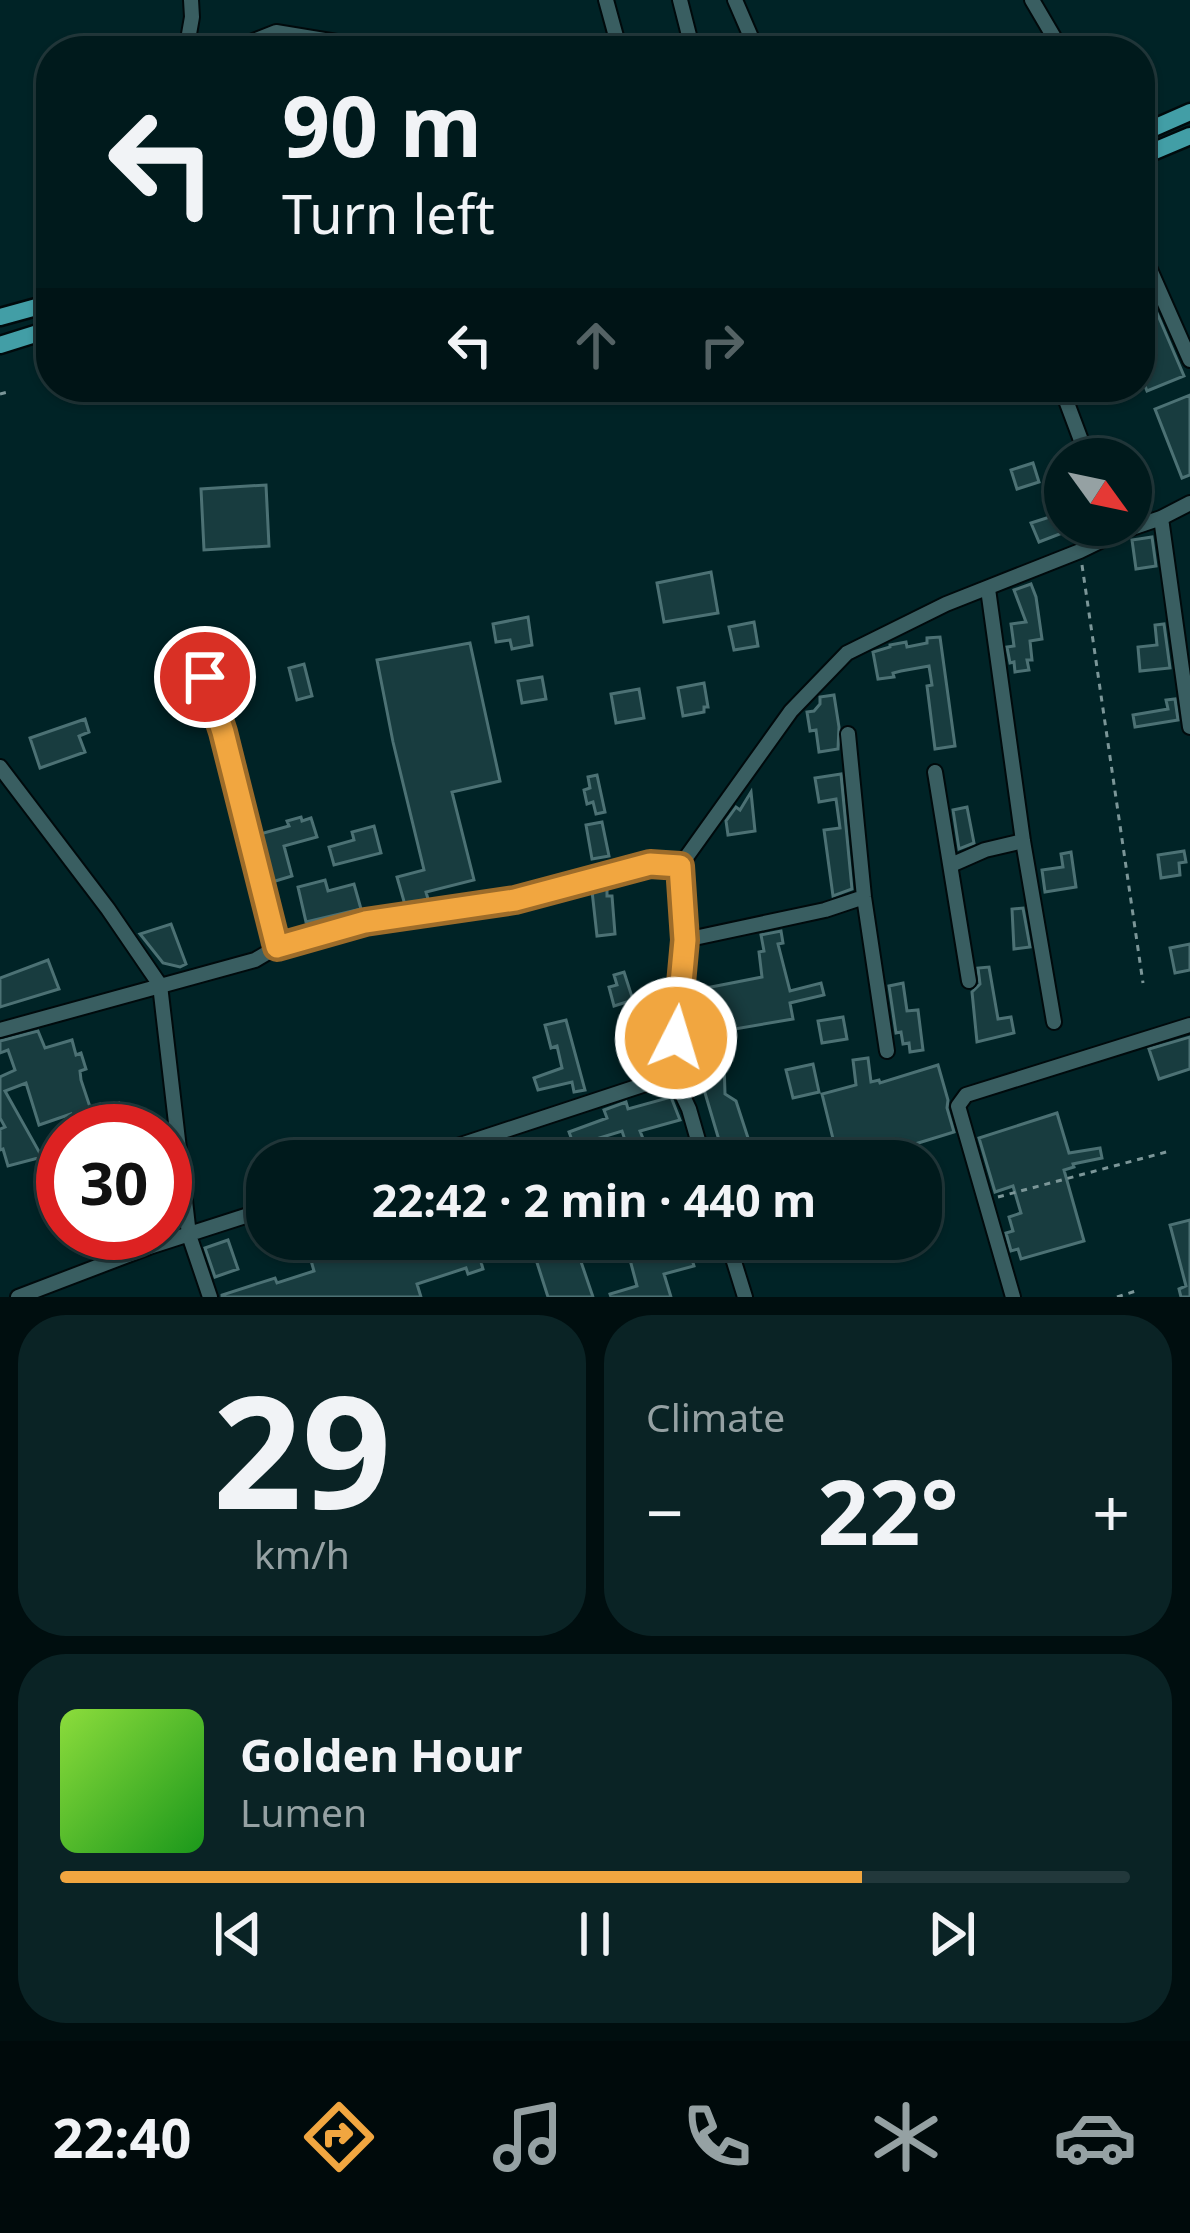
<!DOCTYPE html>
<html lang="en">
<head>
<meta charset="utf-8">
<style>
  body { margin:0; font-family:"Noto Sans",sans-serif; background:#0a2325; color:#f1f3f6; height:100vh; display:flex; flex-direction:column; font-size:45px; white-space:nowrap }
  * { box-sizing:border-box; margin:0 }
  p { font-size:39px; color:#95a1a3 }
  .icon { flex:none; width:66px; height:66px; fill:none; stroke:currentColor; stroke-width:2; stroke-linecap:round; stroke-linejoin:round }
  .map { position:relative; height:1297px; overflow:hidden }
  .drawer { display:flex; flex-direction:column; gap:18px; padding:18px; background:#000e0f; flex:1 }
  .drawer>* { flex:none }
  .hud { position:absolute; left:36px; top:36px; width:1119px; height:366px; border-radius:48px; box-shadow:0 3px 9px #0004,0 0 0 3px #22383b; background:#001a1c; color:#f1f3f6; overflow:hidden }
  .needle { width:78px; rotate:123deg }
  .controls { position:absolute; left:1044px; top:438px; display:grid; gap:24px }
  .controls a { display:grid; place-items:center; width:108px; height:108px; border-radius:50%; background:#001a1c; box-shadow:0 3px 9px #0004,0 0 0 3px #22383b; font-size:60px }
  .speed { position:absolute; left:36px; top:1104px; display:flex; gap:24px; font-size:60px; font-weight:700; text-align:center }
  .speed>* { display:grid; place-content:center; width:156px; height:156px; border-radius:50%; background:#001a1c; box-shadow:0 3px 9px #0004,0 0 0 3px #22383b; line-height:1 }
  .speed .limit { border:18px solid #d22; background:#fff; color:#111 }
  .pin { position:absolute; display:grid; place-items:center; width:102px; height:102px; color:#fff; margin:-51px; border:6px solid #fff; border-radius:50%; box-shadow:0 3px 12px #0007 }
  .me { position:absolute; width:132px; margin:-66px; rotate:5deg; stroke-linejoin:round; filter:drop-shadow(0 0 9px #0008) }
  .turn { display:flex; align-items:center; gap:42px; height:252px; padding:0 48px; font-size:54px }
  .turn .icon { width:156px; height:156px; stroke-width:2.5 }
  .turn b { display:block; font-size:84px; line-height:102px }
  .lanes { display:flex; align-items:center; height:114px; padding:0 48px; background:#0003; justify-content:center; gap:60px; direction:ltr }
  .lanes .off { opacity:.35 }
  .big { font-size:90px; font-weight:700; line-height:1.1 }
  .drawer .card { flex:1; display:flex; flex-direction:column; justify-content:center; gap:18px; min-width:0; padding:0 42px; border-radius:48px; background:#0a2325 }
  .drawer .dial { align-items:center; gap:0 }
  .dial b { font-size:156px; line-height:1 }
  .song { display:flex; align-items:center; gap:36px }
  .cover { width:144px; height:144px; border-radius:18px; background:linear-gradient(135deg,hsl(90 70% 55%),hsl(120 70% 35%)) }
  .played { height:12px; border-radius:6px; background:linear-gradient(90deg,#f1a640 75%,#22383b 75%) }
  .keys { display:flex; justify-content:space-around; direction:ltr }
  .heat { display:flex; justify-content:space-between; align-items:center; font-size:66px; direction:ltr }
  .drawer .tiles { flex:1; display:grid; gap:18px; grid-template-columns:1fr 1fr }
  .card:last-child { grid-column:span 2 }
  .trip { position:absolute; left:246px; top:1140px; width:696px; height:120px; border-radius:48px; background:#001a1c; box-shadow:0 3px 9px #0004,0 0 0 3px #22383b; font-weight:700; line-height:120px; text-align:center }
  .tab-bar { display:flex; height:192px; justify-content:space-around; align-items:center; background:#000a0b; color:#95a1a3 }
  .tab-bar .icon { width:84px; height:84px }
  .tab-bar .current { color:#f1a640 }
  .tab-bar b { font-size:54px; color:#f1f3f6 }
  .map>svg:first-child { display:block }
  .building { fill:#183c3f; stroke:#4c7174; stroke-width:3 }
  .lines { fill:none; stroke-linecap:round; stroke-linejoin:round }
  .minor-casing { stroke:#000a0c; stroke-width:18 }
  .major-casing { stroke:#000a0c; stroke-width:21 }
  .path { stroke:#7b9698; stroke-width:3; stroke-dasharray:6 6; stroke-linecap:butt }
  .minor { stroke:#395e61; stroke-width:14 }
  .major { stroke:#429ea6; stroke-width:16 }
  .route-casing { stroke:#9d6c2a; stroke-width:30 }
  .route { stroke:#f1a640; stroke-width:21 }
</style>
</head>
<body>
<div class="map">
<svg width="1190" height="1297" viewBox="0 0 1190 1297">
  <rect width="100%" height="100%" fill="#002326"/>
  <!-- building -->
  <path class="building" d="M 1151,299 L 1184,376 L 1147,391 L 1140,373 L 1140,303 Z
    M 1190,395 L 1190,475 L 1182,478 L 1155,409 Z
    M 1033,463 L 1039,482 L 1017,489 L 1011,470 Z
    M 266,485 L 269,546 L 204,550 L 201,489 Z
    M 1065,512 L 1065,532 L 1039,542 L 1031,523 Z
    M 1152,537 L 1156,566 L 1136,569 L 1132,540 Z
    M 711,572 L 718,613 L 664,622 L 657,583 Z
    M 1031,584 L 1036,597 L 1042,639 L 1030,641 L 1032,660 L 1027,660 L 1029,670 L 1015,672 L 1014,662 L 1010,663 L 1007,647 L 1014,646 L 1011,624 L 1026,622 L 1014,590 Z
    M 528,617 L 532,645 L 512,649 L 510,640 L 496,642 L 493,624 Z
    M 754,622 L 758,646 L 734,650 L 729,627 Z
    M 1164,624 L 1170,668 L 1140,671 L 1138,647 L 1157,645 L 1155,625 Z
    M 940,637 L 955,746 L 935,749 L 927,686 L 932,685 L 929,666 L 901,671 L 893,673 L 894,677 L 878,679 L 873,652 L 890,647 L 890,645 L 906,642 L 907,647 L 927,643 L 927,638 Z
    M 470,643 L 500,781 L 452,792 L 474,880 L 426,892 L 428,899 L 405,905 L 397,877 L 424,870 L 393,742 L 377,660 Z
    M 304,664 L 312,696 L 297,700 L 289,668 Z
    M 542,677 L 546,699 L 522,703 L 518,681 Z
    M 704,683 L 708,707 L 704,707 L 704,712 L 683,716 L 678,688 Z
    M 639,689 L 644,718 L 616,723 L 611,694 Z
    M 834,695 L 839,727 L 838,749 L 819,752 L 816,730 L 810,731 L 807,712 L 814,711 L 820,704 L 820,697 Z
    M 1175,699 L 1178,720 L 1135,727 L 1133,715 L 1168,709 L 1166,700 Z
    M 85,719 L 89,732 L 79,736 L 85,752 L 40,768 L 30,738 Z
    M 841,774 L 852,889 L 833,896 L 824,830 L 840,828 L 836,799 L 819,802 L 815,778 Z
    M 597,775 L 605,812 L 596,814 L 593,802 L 587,804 L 584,790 L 590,788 L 588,777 Z
    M 751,792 L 755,831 L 728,835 L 726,821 L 736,807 L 740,810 Z
    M 967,807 L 974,843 L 959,849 L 953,810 Z
    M 301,817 L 302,821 L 311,818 L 317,837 L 284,846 L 292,876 L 272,882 L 260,834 L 289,826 L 287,821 Z
    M 602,822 L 609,856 L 592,859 L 586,825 Z
    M 374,826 L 381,853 L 334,865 L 329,847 L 354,840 L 352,832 Z
    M 1184,851 L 1186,862 L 1179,863 L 1180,875 L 1161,878 L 1158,855 Z
    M 1071,852 L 1076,887 L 1045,892 L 1042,870 L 1063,867 L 1061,854 Z
    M 325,880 L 328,891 L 354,884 L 361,909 L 306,922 L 298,887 Z
    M 607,888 L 607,896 L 612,896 L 615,934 L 597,936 L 592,891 Z
    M 1023,908 L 1030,947 L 1014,949 L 1012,909 Z
    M 171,924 L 186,964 L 180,967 L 163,963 L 140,934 Z
    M 781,931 L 783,943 L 778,944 L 790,991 L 821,983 L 824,995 L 790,1003 L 793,1019 L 723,1031 L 725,1094 L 736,1101 L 751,1147 L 724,1157 L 700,1076 L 701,1044 L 707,1043 L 696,990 L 762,977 L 759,952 L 764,951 L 761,935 Z
    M 1190,944 L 1190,970 L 1175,973 L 1170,948 Z
    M 48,960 L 59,989 L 0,1007 L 0,978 Z
    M 989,967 L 998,1019 L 1011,1017 L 1014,1033 L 977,1042 L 972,992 L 980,984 L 978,968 Z
    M 624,972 L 633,1000 L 614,1006 L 609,987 L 617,985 L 614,975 Z
    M 903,983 L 907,1011 L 918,1010 L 923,1050 L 910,1052 L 909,1043 L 903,1044 L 901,1032 L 896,1033 L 889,986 Z
    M 843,1017 L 847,1039 L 822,1043 L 818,1021 Z
    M 566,1020 L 585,1090 L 574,1092 L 572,1082 L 538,1090 L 534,1078 L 562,1068 L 557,1046 L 551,1048 L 545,1025 Z
    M 38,1031 L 45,1048 L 72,1040 L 76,1055 L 81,1053 L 86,1069 L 80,1071 L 81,1080 L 90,1107 L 100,1104 L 102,1109 L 119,1103 L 125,1119 L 107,1125 L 109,1131 L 77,1131 L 71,1114 L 39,1125 L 26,1083 L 5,1091 L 42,1157 L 8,1166 L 3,1149 L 0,1150 L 0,1129 L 5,1127 L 0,1118 L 0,1077 L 15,1070 L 8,1050 L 0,1053 L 0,1041 Z
    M 1190,1037 L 1190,1069 L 1159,1079 L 1149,1049 Z
    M 868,1058 L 871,1082 L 879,1080 L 880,1083 L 938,1065 L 948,1100 L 947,1108 L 954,1132 L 902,1148 L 901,1143 L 838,1159 L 822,1094 L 856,1085 L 853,1060 Z
    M 813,1064 L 819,1092 L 793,1098 L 786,1070 Z
    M 671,1097 L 680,1120 L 640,1131 L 644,1141 L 627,1146 L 622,1131 L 596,1139 L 598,1146 L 577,1154 L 569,1132 L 607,1118 L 604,1110 L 626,1102 L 628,1109 Z
    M 1057,1113 L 1069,1153 L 1100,1148 L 1102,1158 L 1073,1164 L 1074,1167 L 1064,1170 L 1084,1241 L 1021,1259 L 1018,1249 L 1011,1251 L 1006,1233 L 1013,1231 L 1009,1217 L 1021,1213 L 1013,1186 L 995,1192 L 979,1138 Z
    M 540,1140 L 547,1161 L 515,1161 L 512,1151 Z
    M 1190,1220 L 1190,1297 L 1181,1297 L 1179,1289 L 1186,1286 L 1170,1225 Z
    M 310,1239 L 604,1239 L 604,1241 L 577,1250 L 593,1297 L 548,1297 L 532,1247 L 481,1262 L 483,1269 L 468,1274 L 466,1268 L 417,1284 L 421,1297 L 222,1297 L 222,1295 L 275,1278 L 277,1283 L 314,1271 L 310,1257 L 316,1255 Z
    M 632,1239 L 715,1239 L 718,1248 L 691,1256 L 694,1266 L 664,1274 L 671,1297 L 611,1297 L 610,1294 L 637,1286 L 625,1241 Z
    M 228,1240 L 238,1269 L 215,1277 L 205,1248 Z"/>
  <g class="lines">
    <defs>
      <path id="minor" d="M 606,0 L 620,51
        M 680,0 L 693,51
        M 735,0 L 757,51
        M 1032,0 L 1062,51
        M 186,51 L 192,17 L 191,0
        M 228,51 L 276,32 L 391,51
        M 1140,247 L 1190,360
        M 1061,387 L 1088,459
        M 1161,518 L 1190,727
        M 988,589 L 1023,841 L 1054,1022
        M 205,678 L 223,732 L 277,947
        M 848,734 L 864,897 L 887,1051
        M 0,767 L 108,909 L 160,985 L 189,1235 L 210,1297
        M 935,772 L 969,981
        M 951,865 L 985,850 L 1023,841
        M 685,940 L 825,910 L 864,897
        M 0,1030 L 255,960 L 277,947 L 365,922 L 515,900 L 650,864 L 680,866
        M 673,1075 L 689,1109 L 704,1161
        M 412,1161 L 673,1075 L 685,940 L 680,866 L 791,711 L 847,653 L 946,604 L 1080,551 L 1117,533 L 1161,518 L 1190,503
        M 727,1239 L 745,1297
        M 18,1297 L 149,1247 L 267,1209
        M 1013,1297 L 958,1106 L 966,1095 L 1190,1025"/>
      <path id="major" d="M 1140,134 L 1190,112
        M 1140,157 L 1190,136
        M 0,317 L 51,303
        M 0,345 L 51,329"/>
    </defs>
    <!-- minor casing -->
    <use href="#minor" class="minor-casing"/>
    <!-- major casing -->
    <use href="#major" class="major-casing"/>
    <!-- path -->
    <path class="path" d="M 0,394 L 8,392
      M 1082,565 L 1143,983
      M 998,1197 L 1170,1151
      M 1117,1297 L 1139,1290"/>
    <!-- minor -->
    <use href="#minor" class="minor"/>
    <!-- major -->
    <use href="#major" class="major"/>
  </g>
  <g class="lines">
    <defs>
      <path id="route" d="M 205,677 L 223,732 L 277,947 L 365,922 L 515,900 L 650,864 L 680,866 L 685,940 L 676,1038"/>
    </defs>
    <!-- route casing -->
    <use href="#route" class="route-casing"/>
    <!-- route -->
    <use href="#route" class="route"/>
  </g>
</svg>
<div class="controls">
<a><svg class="needle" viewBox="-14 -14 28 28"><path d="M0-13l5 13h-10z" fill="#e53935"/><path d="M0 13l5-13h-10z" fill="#95a1a3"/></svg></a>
</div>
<div class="speed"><div class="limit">30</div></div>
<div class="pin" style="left:205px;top:677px;background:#d93025"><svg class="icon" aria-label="arrive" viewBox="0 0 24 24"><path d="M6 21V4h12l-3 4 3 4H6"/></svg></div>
<svg class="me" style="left:676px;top:1038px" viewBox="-20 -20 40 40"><circle r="17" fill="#f1a640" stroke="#fff" stroke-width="3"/><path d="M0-11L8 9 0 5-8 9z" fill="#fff"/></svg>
<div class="trip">22:42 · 2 min · 440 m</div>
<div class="hud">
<div class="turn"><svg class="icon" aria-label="left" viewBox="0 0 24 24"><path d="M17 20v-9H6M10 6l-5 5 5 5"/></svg><div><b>90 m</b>Turn left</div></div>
<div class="lanes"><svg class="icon" aria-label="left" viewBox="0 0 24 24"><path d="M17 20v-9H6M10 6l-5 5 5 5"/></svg><svg class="icon off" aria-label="ahead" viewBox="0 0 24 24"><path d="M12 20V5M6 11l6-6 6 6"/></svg><svg class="icon off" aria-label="right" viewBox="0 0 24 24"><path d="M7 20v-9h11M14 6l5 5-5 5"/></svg></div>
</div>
</div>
<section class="drawer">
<div class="tiles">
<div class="card dial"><b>29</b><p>km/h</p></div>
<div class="card"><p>Climate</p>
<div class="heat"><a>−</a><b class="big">22°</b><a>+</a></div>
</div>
<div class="card">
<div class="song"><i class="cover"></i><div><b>Golden Hour</b><p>Lumen</p></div></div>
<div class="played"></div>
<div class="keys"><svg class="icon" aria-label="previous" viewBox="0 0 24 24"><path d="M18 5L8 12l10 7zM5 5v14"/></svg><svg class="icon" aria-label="pause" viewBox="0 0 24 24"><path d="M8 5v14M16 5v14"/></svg><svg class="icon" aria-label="next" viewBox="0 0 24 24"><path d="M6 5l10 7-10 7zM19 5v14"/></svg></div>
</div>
</div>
</section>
<nav class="tab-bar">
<b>22:40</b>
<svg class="icon current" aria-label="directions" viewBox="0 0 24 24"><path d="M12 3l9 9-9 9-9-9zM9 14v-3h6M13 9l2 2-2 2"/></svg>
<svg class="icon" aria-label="music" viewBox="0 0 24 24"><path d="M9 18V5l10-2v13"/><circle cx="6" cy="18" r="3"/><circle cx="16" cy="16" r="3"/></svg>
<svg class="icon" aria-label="phone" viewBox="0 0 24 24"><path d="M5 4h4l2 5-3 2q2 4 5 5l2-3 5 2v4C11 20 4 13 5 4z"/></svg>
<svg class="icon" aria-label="climate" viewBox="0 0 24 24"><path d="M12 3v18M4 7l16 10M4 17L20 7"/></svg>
<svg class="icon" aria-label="car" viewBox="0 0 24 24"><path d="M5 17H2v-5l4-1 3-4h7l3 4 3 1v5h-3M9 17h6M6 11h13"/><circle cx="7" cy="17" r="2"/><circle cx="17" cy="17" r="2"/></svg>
</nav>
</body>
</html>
